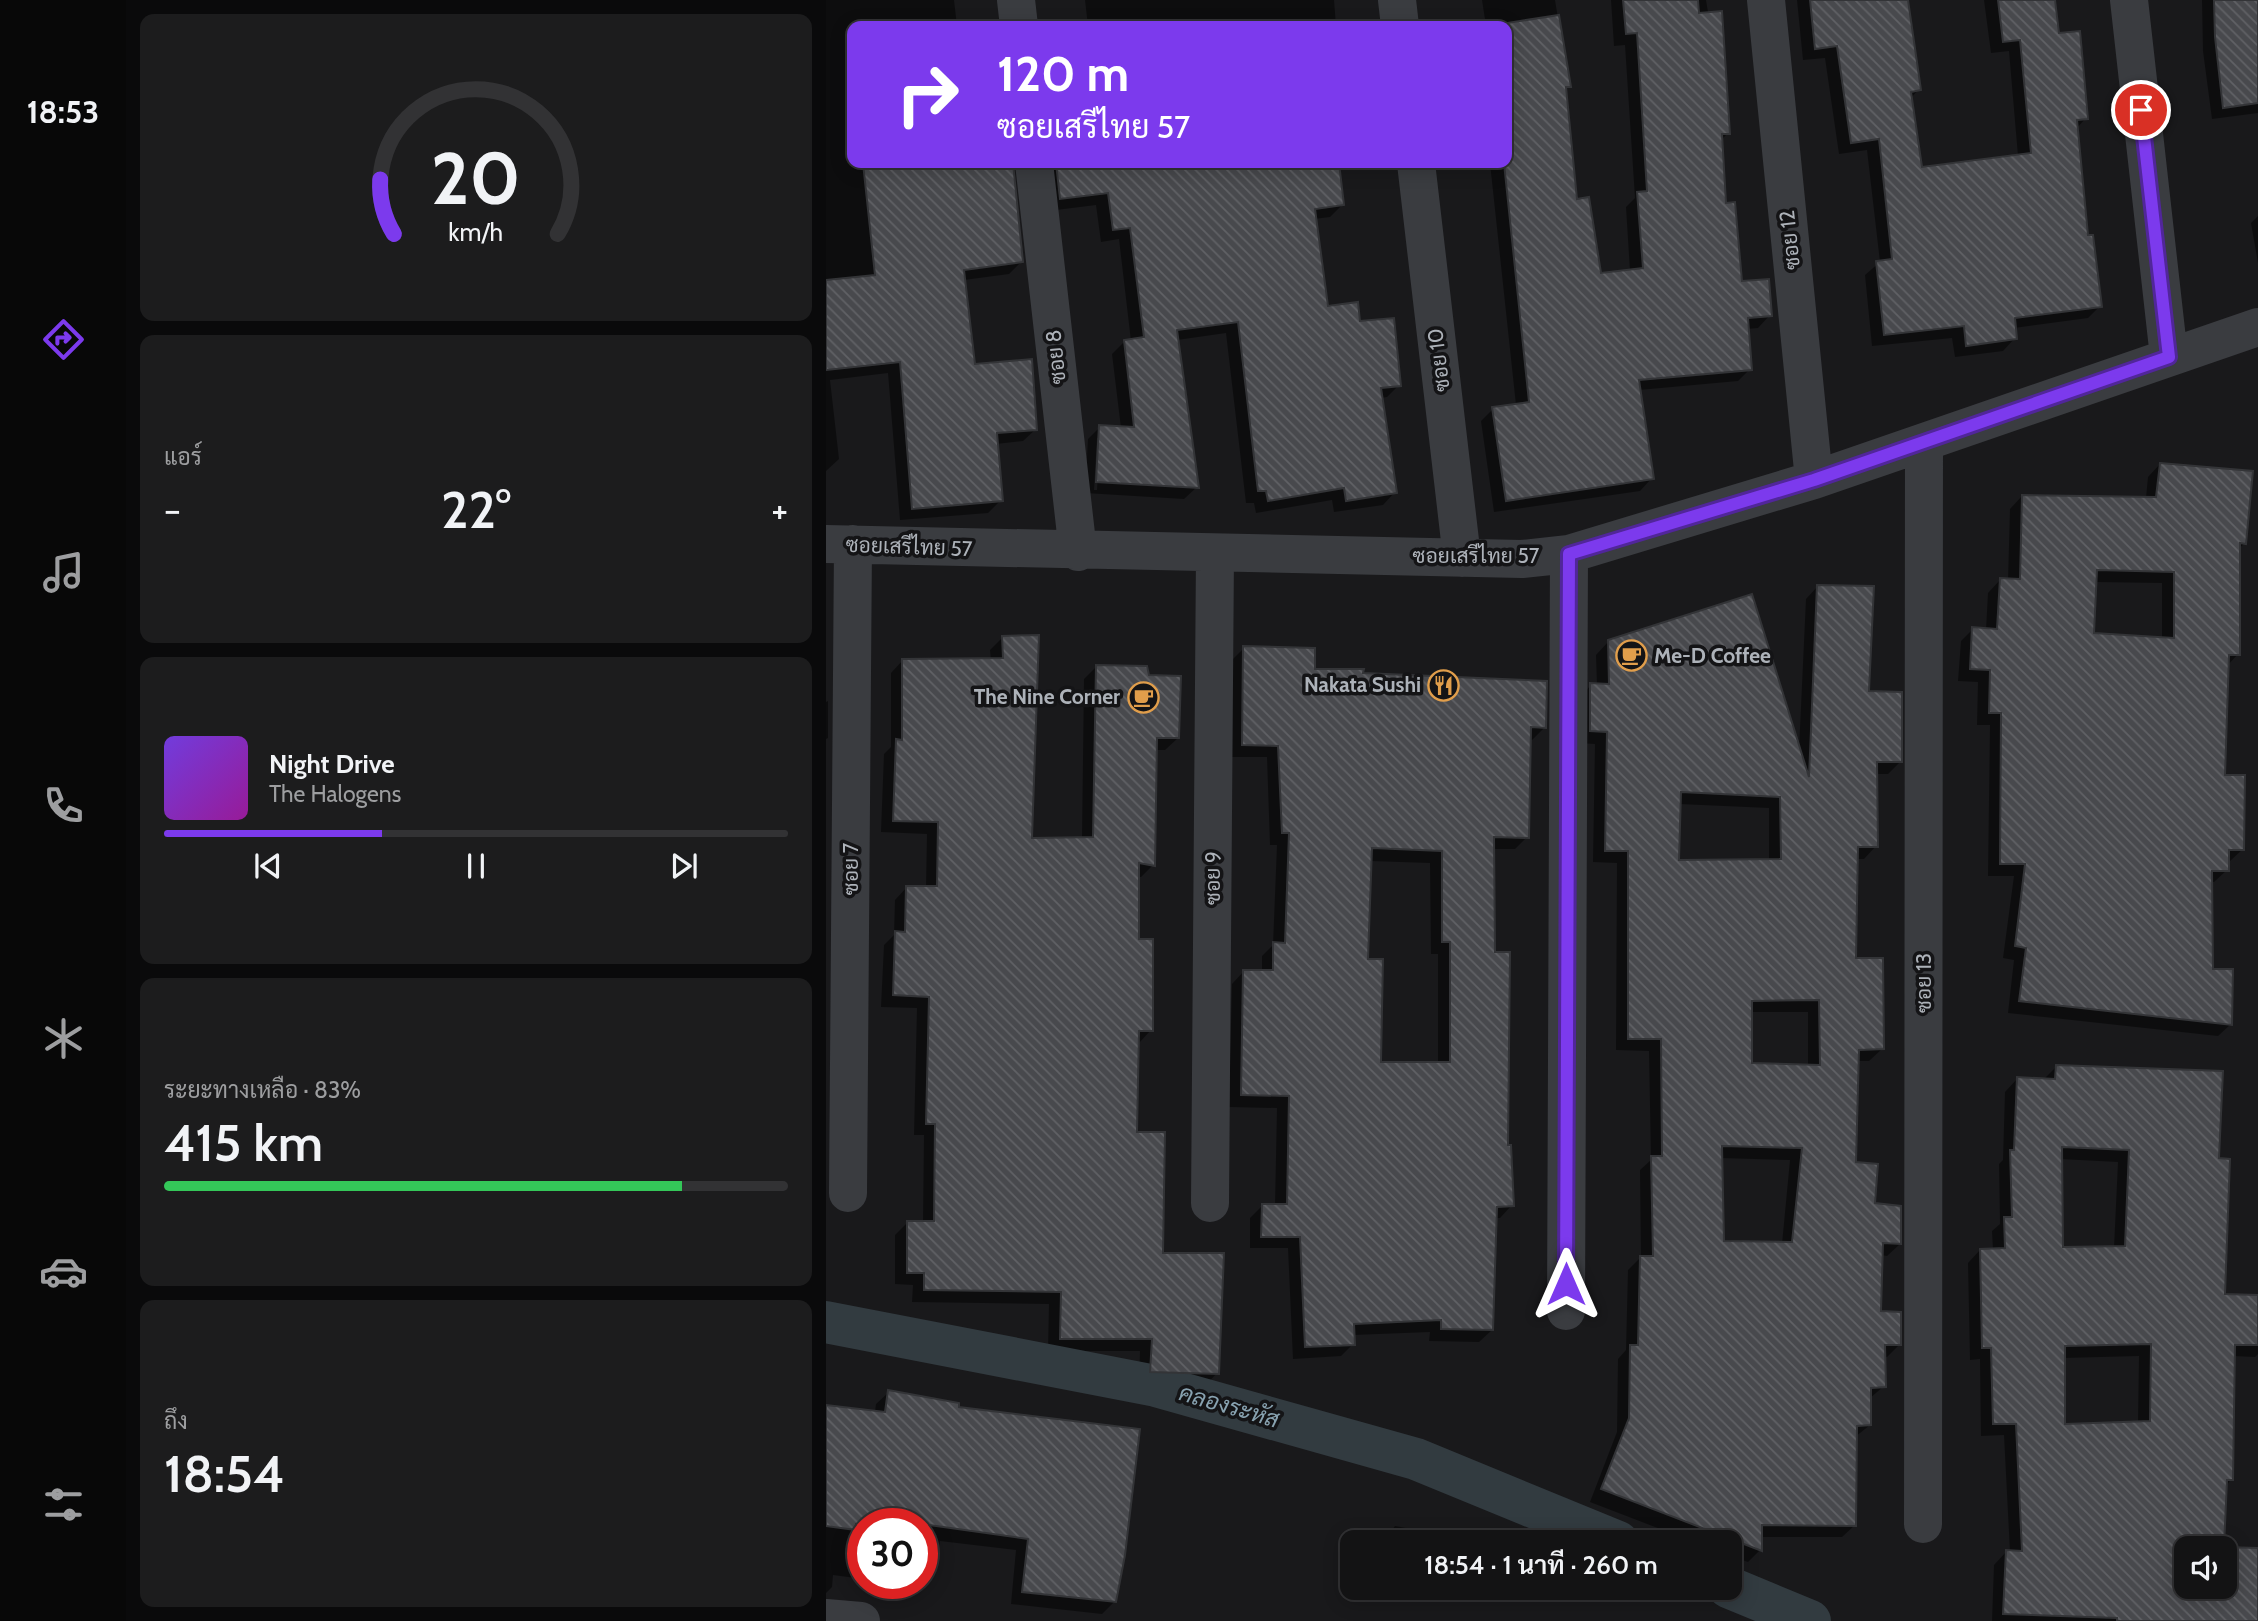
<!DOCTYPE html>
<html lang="th">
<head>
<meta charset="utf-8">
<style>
  body { margin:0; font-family:Cabin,Sarabun,sans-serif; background:#1c1c1d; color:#f1f3f6; height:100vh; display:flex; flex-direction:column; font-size:26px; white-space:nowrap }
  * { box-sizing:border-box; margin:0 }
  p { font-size:23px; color:#9d9ea0 }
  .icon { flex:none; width:38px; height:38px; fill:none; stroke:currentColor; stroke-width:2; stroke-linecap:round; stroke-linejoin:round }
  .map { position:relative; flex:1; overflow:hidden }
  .details { display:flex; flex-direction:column; gap:14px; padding:14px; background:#0a0a0b; width:700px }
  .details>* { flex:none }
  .top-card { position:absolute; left:21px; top:21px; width:665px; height:147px; border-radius:14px; box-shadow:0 4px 18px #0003,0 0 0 2px #323234; background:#7c3aed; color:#fff; overflow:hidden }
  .tools { position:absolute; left:1348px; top:1536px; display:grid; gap:14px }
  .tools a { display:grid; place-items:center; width:63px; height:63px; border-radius:14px; background:#131314; box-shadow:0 4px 18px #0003,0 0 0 2px #323234; font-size:35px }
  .speed { position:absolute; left:21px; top:1508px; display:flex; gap:14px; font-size:35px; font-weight:700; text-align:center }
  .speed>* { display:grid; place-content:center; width:91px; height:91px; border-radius:50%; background:#131314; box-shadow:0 4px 18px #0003,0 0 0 2px #323234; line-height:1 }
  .speed .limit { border:10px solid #d22; background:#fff; color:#111 }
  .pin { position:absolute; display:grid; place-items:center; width:60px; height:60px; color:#fff; margin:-30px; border:4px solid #fff; border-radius:50%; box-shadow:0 2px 7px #0007 }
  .me { position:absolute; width:77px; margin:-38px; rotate:0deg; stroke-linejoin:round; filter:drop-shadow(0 0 5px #0008) }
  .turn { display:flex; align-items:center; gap:24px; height:147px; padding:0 35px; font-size:32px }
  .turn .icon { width:91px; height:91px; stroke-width:2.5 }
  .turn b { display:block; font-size:49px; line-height:60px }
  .big { font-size:52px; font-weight:600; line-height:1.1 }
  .details .card { flex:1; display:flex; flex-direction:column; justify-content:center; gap:10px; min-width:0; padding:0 24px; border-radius:14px; background:#1c1c1d }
  .details .dial { align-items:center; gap:0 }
  .dial svg { height:182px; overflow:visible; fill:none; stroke:#323234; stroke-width:7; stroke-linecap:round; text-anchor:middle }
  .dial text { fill:#f1f3f6; stroke:none }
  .song { display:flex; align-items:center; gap:21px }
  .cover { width:84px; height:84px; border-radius:10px; background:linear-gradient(135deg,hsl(260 70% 55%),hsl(300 70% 35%)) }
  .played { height:7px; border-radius:4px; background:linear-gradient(90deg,#7c3aed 35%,#323234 35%) }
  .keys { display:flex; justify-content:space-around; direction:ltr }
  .heat { display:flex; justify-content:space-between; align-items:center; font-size:38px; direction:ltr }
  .charge { height:10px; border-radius:5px; background:linear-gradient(90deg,#34c759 83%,#323234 0) }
  .trip { position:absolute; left:514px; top:1530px; width:402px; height:70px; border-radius:14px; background:#131314; box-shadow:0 4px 18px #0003,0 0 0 2px #323234; font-weight:600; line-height:70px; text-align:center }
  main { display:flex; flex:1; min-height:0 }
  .dock { display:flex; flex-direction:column; width:126px; justify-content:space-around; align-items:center; background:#080808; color:#9d9ea0 }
  .dock .icon { width:49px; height:49px }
  .dock .active { color:#7c3aed }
  .dock b { font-size:32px; color:#f1f3f6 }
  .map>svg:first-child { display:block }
  .shadow { fill:#0007; fill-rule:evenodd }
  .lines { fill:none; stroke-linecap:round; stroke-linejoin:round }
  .canal { stroke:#323b40; stroke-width:42 }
  .building { fill:url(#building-back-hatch); stroke:#333437; stroke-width:2; fill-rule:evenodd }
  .minor { stroke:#3a3c40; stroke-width:38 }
  .route-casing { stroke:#51269a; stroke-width:18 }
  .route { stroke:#7c3aed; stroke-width:12 }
  .labels { text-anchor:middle; stroke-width:7; stroke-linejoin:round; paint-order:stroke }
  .street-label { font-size:21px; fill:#adb2b9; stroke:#141416 }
  .poi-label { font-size:21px; font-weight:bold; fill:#adb2b9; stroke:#141416; text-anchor:end }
  .water-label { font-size:23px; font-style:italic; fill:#88a2b0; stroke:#141416 }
</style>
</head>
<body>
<main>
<nav class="dock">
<b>18:53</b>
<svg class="icon active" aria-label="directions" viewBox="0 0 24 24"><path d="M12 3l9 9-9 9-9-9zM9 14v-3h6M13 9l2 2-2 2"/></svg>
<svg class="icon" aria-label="music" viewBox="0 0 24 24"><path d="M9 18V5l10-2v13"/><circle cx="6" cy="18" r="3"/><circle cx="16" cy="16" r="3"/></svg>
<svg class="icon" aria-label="phone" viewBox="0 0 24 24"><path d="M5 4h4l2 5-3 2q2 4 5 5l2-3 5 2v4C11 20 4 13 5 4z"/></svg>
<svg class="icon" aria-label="climate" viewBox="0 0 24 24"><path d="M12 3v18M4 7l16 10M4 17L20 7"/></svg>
<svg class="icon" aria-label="car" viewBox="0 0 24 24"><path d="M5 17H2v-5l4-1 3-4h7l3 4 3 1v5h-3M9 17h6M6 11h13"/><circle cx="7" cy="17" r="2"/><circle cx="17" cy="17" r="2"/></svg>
<svg class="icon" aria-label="filters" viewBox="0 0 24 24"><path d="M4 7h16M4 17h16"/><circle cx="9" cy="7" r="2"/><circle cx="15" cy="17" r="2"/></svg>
</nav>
<section class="details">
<div class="card dial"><svg viewBox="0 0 100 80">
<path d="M14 69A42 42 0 1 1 86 69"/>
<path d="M14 69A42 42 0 0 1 8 45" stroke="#7c3aed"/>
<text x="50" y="56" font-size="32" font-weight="700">20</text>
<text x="50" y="72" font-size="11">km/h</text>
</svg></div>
<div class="card"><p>แอร์</p>
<div class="heat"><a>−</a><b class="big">22°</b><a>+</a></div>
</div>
<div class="card">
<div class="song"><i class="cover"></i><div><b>Night Drive</b><p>The Halogens</p></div></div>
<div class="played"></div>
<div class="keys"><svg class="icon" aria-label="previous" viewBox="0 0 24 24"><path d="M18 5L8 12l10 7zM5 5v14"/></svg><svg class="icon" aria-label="pause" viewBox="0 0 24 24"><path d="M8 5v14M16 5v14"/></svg><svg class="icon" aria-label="next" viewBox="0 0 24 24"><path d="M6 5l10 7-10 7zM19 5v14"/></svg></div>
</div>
<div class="card"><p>ระยะทางเหลือ · 83%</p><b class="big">415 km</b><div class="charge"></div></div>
<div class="card"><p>ถึง</p><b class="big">18:54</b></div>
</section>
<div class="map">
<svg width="1432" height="1621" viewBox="0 0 1432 1621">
  <defs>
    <pattern id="building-back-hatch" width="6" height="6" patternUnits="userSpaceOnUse" patternTransform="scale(1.75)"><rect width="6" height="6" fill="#48494d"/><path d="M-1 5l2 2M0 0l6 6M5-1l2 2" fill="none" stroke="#606165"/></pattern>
  </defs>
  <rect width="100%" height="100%" fill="#19191b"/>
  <!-- shadow -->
  <path class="shadow" d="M 0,0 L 128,0 L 131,26 L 26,26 L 26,163 L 125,163 L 126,166 L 185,163 L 195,262 L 183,274 L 138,280 L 147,366 L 210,429 L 197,441 L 170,444 L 175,500 L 162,513 L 74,520 L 62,373 L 4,380 L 13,459 L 0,471 Z
    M 259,0 L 508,0 L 510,26 L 262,26 Z
    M 656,0 L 729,0 L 743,86 L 738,91 L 749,201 L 773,275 L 804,271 L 800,207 L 809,198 L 799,45 L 788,46 L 785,0 L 880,0 L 902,133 L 895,140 L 899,205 L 915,283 L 944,315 L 932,328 L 921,329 L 924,369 L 912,381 L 813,390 L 826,478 L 814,491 L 668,512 L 655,421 L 667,409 L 690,405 L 664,163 L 681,163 L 681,26 L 660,26 Z
    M 971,0 L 1080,0 L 1093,89 L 1084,99 L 1094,169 L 1192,156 L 1183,51 L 1165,53 L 1158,0 L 1228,0 L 1232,35 L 1260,118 L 1250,129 L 1260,237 L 1274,306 L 1262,318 L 1188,328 L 1189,338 L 1177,351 L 1129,357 L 1126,338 L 1046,346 L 1039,275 L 1054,262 L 1041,150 L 1013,154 L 999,58 L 977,60 Z
    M 1376,0 L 1432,0 L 1432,113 L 1386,119 L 1377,51 Z
    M 227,163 L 511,163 L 517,204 L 504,217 L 488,219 L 500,308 L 532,323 L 573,385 L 561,397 L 555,398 L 569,492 L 557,505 L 508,512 L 506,500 L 430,513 L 428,503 L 420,503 L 400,333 L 351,340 L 371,487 L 358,499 L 259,493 L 262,439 L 274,427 L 295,428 L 286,354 L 298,342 L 305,341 L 293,239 L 275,242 L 270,205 L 222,211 L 217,173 ZM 271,438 L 274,438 L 271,490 L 268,490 Z
    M 1432,216 L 1432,263 L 1425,223 Z
    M 1334,464 L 1419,543 L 1412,549 L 1412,654 L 1401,666 L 1397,776 L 1417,849 L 1404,861 L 1401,861 L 1401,870 L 1388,882 L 1385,882 L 1385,971 L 1405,1024 L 1392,1036 L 1182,1013 L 1188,960 L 1177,958 L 1188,876 L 1162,876 L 1164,725 L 1151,725 L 1152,682 L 1132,681 L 1135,641 L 1147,629 L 1160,630 L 1162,593 L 1174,580 L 1182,581 L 1184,509 L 1196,496 L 1320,498 L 1322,477 ZM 1269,582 L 1336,583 L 1336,639 L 1266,635 Z
    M 992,586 L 1074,762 L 1062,774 L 1050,774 L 1050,846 L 1038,859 L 1030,859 L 1029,960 L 1056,1049 L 1043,1061 L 1031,1061 L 1028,1164 L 1047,1205 L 1074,1244 L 1061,1256 L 1055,1255 L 1053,1313 L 1074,1344 L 1061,1357 L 1057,1357 L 1058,1386 L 1043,1399 L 1044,1425 L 1029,1437 L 1029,1525 L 1016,1537 L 934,1537 L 934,1550 L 922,1562 L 905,1556 L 905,1542 L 868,1542 L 764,1502 L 791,1432 L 792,1359 L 800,1350 L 802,1270 L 815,1257 L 814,1170 L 825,1160 L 823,1051 L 790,1050 L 791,863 L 767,862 L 769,744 L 752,743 L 753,698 L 765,685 L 771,685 L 770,655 L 782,642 L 973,750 L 980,599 ZM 853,804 L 943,808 L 943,861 L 851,862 ZM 924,1012 L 982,1012 L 982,1067 L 924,1065 ZM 894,1158 L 964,1160 L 956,1244 L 896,1243 Z
    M 177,637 L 204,840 L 256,839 L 258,679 L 271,666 L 352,738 L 339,750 L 329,750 L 327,865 L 315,877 L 311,877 L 311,941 L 325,1030 L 313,1043 L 309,1133 L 335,1255 L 391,1373 L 379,1386 L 313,1383 L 314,1351 L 222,1351 L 223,1304 L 86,1302 L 87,1285 L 69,1284 L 69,1235 L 82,1222 L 97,1223 L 98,1135 L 88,1135 L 91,1008 L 55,1007 L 58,945 L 68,935 L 69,900 L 81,887 L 100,888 L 101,834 L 55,832 L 58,754 L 65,747 L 65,673 L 77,660 L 165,660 L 164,650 Z
    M 418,648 L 487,671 L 536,675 L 719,727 L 706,740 L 703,739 L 701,837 L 689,849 L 667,849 L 668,954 L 680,1147 L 686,1205 L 674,1218 L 669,1218 L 666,1330 L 653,1342 L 603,1341 L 604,1332 L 527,1335 L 527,1344 L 515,1356 L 467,1359 L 462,1248 L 424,1248 L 424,1218 L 436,1206 L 449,1206 L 451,1108 L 403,1107 L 406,984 L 418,971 L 436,971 L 436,956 L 447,945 L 451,845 L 444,845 L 441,757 L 405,757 L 405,661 ZM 544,861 L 604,863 L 605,954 L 612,954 L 612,1064 L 554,1064 L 540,961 Z
    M 2,701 L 2,738 L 0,739 L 0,702 Z
    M 1231,1066 L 1391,1160 L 1397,1296 L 1432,1297 L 1432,1354 L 1429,1357 L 1407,1356 L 1405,1479 L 1360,1549 L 1360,1587 L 1432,1621 L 1166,1621 L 1168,1565 L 1180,1552 L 1184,1552 L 1178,1435 L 1155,1436 L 1154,1359 L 1144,1360 L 1142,1263 L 1154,1250 L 1167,1250 L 1166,1231 L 1174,1224 L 1173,1164 L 1177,1160 L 1179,1092 L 1191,1079 L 1218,1079 ZM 1234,1159 L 1292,1162 L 1288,1248 L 1236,1249 ZM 1313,1356 L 1312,1423 L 1238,1425 L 1237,1358 Z
    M 63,1392 L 131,1408 L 289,1601 L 276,1614 L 185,1604 L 190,1550 L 114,1541 L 109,1575 L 97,1587 L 73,1584 L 96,1584 L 96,1524 L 37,1524 L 37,1579 L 7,1575 L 6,1587 L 0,1593 L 0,1407 L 49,1412 L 50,1404 Z
    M 569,1526 L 660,1542 L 556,1542 Z
    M 609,1587 L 654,1587 L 647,1594 Z"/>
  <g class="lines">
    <!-- canal -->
    <path class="canal" d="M 0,1322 L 330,1386 L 590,1459 L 792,1542
      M 902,1587 L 984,1621"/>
  </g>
  <!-- building -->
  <path class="building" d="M 797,0 L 872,0 L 873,13 L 896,11 L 904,134 L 896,134 L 900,203 L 909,202 L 916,281 L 943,279 L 946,316 L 922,318 L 926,370 L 813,380 L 828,479 L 680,501 L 666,407 L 703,402 L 678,163 L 681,163 L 681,23 L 733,15 L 745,87 L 740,87 L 751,199 L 763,197 L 775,273 L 817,268 L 811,192 L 821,191 L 811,33 L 800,34 Z
    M 984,0 L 1082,0 L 1095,90 L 1085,92 L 1096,167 L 1205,153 L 1194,40 L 1177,42 L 1172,0 L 1229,0 L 1233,33 L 1254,31 L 1262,119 L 1251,120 L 1262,235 L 1267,235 L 1276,307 L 1189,318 L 1191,339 L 1140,346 L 1138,326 L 1058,335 L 1050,261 L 1066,259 L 1053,139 L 1025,143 L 1011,46 L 989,49 Z
    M 1388,0 L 1432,0 L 1432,103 L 1397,108 L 1389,37 Z
    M 37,163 L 187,163 L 197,262 L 138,270 L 149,364 L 206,359 L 211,430 L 171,433 L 177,501 L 86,509 L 74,362 L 0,370 L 0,280 L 49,275 Z
    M 230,163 L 513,163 L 518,205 L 489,209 L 502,306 L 532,302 L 534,321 L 568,318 L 575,386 L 555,388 L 571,493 L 520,501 L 518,488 L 442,501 L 440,491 L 432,491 L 412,322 L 351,330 L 373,488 L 270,482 L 273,425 L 308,427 L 298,340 L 318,337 L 304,228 L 287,230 L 282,193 L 234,199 Z
    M 1334,463 L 1427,471 L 1420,544 L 1414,543 L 1414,655 L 1403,655 L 1399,775 L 1419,775 L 1418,850 L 1403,850 L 1403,871 L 1386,871 L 1387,969 L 1407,969 L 1406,1025 L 1193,1001 L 1200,948 L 1189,946 L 1199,864 L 1174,864 L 1175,713 L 1163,713 L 1164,670 L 1144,669 L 1146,627 L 1171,629 L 1174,578 L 1194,579 L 1196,495 L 1330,497 ZM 1271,570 L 1348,572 L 1348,638 L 1268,633 Z
    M 991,585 L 1048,586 L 1043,691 L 1076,692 L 1076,762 L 1051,762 L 1052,847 L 1032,847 L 1030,958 L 1057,958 L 1058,1049 L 1033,1050 L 1030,1162 L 1052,1164 L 1049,1203 L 1075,1206 L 1075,1244 L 1057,1243 L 1055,1311 L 1075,1312 L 1075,1345 L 1059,1345 L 1060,1387 L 1045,1388 L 1045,1425 L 1031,1426 L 1030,1526 L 936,1525 L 936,1551 L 775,1489 L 803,1418 L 804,1345 L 812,1345 L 814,1256 L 827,1256 L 825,1156 L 836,1156 L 835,1039 L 802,1039 L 802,851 L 779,851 L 781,732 L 764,731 L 764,683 L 783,684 L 782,640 L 926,594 L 983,777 ZM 855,792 L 954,797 L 955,859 L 853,860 ZM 993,1000 L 994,1065 L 926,1063 L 926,1001 ZM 896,1146 L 976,1148 L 966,1242 L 898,1241 Z
    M 213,635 L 206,838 L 267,837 L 270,665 L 321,666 L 323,675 L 355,676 L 353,738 L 331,738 L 329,866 L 313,863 L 313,939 L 327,939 L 327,1031 L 313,1031 L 311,1132 L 339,1132 L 337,1253 L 398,1253 L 393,1374 L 324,1372 L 326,1339 L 234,1339 L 235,1292 L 98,1290 L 98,1273 L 81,1273 L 81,1221 L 108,1221 L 109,1124 L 100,1124 L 103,997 L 67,995 L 69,931 L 79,932 L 80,886 L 111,886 L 112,822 L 67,821 L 70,739 L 76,740 L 76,659 L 177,658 L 176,636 Z
    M 417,646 L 489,648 L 489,669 L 538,669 L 537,673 L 721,681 L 720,728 L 705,727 L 703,838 L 668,837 L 669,952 L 684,952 L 682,1145 L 685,1145 L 688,1206 L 671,1207 L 667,1330 L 615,1329 L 615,1320 L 528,1324 L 529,1345 L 479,1347 L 474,1237 L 435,1237 L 436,1204 L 461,1204 L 463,1096 L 415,1095 L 417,970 L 447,970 L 447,942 L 459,943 L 463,833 L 456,833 L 452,746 L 416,745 ZM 546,848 L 616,851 L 616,942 L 624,942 L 624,1062 L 555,1062 L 557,959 L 542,959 Z
    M 1230,1065 L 1397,1071 L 1393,1158 L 1404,1159 L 1399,1294 L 1432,1295 L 1432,1345 L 1409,1345 L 1407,1480 L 1401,1480 L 1398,1547 L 1432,1548 L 1432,1621 L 1291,1621 L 1291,1618 L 1177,1614 L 1180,1550 L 1196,1551 L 1190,1424 L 1167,1424 L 1165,1348 L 1156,1348 L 1154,1249 L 1179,1248 L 1178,1217 L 1186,1217 L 1184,1150 L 1188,1150 L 1191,1077 L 1229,1079 ZM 1236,1147 L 1303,1150 L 1299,1246 L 1237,1247 ZM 1325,1344 L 1324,1421 L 1239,1424 L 1239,1346 ZM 1360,1549 L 1398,1549 L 1398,1587 L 1360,1587 Z
    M 62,1390 L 133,1403 L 133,1407 L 314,1429 L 299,1555 L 290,1602 L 196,1592 L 202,1539 L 96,1524 L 30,1524 L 30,1530 L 0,1526 L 0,1405 L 59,1412 Z"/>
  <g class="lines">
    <!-- minor -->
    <path class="minor" d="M 190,0 L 193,26
      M 571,0 L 574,26
      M 940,0 L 988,480
      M 1303,0 L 1343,357
      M 208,163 L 252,552
      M 590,163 L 636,558
      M 0,544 L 696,559 L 743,554 L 988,480 L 1432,327
      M 22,1193 L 27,544
      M 384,1203 L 389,553
      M 740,1311 L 743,554
      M 1097,1524 L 1098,442
      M 0,1618 L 35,1621"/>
  </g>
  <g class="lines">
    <defs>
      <path id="route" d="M 740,1284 L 743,554 L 988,480 L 1343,357 L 1315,110"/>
    </defs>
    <!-- route casing -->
    <use href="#route" class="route-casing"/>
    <!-- route -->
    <use href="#route" class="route"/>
  </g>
  <!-- icons -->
  <defs>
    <symbol id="cafe-ring" viewBox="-11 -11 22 22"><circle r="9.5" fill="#141416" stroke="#e19e4b" stroke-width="1.5"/><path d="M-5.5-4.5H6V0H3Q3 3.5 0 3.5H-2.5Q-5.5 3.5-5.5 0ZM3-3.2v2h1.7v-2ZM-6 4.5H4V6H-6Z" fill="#e19e4b"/></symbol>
    <symbol id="restaurant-ring" viewBox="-11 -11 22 22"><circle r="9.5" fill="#141416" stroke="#e19e4b" stroke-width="1.5"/><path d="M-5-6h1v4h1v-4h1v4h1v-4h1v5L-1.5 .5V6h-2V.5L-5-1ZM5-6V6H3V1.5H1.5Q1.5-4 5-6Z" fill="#e19e4b"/></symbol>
  </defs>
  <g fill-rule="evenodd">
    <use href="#cafe-ring" x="788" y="638" width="35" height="35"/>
    <use href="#restaurant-ring" x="600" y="668" width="35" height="35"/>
    <use href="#cafe-ring" x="300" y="680" width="35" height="35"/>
  </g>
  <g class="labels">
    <!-- street labels -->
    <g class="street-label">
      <text transform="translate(964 240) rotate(-96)" y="7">ซอย 12</text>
      <text transform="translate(230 357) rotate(-96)" y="7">ซอย 8</text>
      <text transform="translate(613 360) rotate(-97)" y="7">ซอย 10</text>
      <text transform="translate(83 547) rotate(2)" y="7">ซอยเสรีไทย 57</text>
      <text x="650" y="563">ซอยเสรีไทย 57</text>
      <text transform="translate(25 869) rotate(-90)" y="7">ซอย 7</text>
      <text transform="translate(387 878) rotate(-90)" y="7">ซอย 9</text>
      <text transform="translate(1098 983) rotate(-90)" y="7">ซอย 13</text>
    </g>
    <!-- poi labels -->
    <g class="poi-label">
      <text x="828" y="663" text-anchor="start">Me-D Coffee</text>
      <text x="595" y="692">Nakata Sushi</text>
      <text x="294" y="704">The Nine Corner</text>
    </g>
    <!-- water labels -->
    <g class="water-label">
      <text transform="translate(403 1406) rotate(16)" y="8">คลองระหัส</text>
    </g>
  </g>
</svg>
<div class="tools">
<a><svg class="icon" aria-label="sound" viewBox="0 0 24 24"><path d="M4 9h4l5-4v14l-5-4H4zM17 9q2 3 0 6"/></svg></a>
</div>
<div class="speed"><div class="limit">30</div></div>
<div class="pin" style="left:1315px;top:110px;background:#d93025"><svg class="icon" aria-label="arrive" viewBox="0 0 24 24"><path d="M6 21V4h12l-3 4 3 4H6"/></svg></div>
<svg class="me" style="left:740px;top:1284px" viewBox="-20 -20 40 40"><path d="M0-17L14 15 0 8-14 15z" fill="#7c3aed" stroke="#fff" stroke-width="4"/></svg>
<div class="trip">18:54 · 1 นาที · 260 m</div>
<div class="top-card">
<div class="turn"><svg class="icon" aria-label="right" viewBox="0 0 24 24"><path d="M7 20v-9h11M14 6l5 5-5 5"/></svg><div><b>120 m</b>ซอยเสรีไทย 57</div></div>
</div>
</div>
</main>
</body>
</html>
